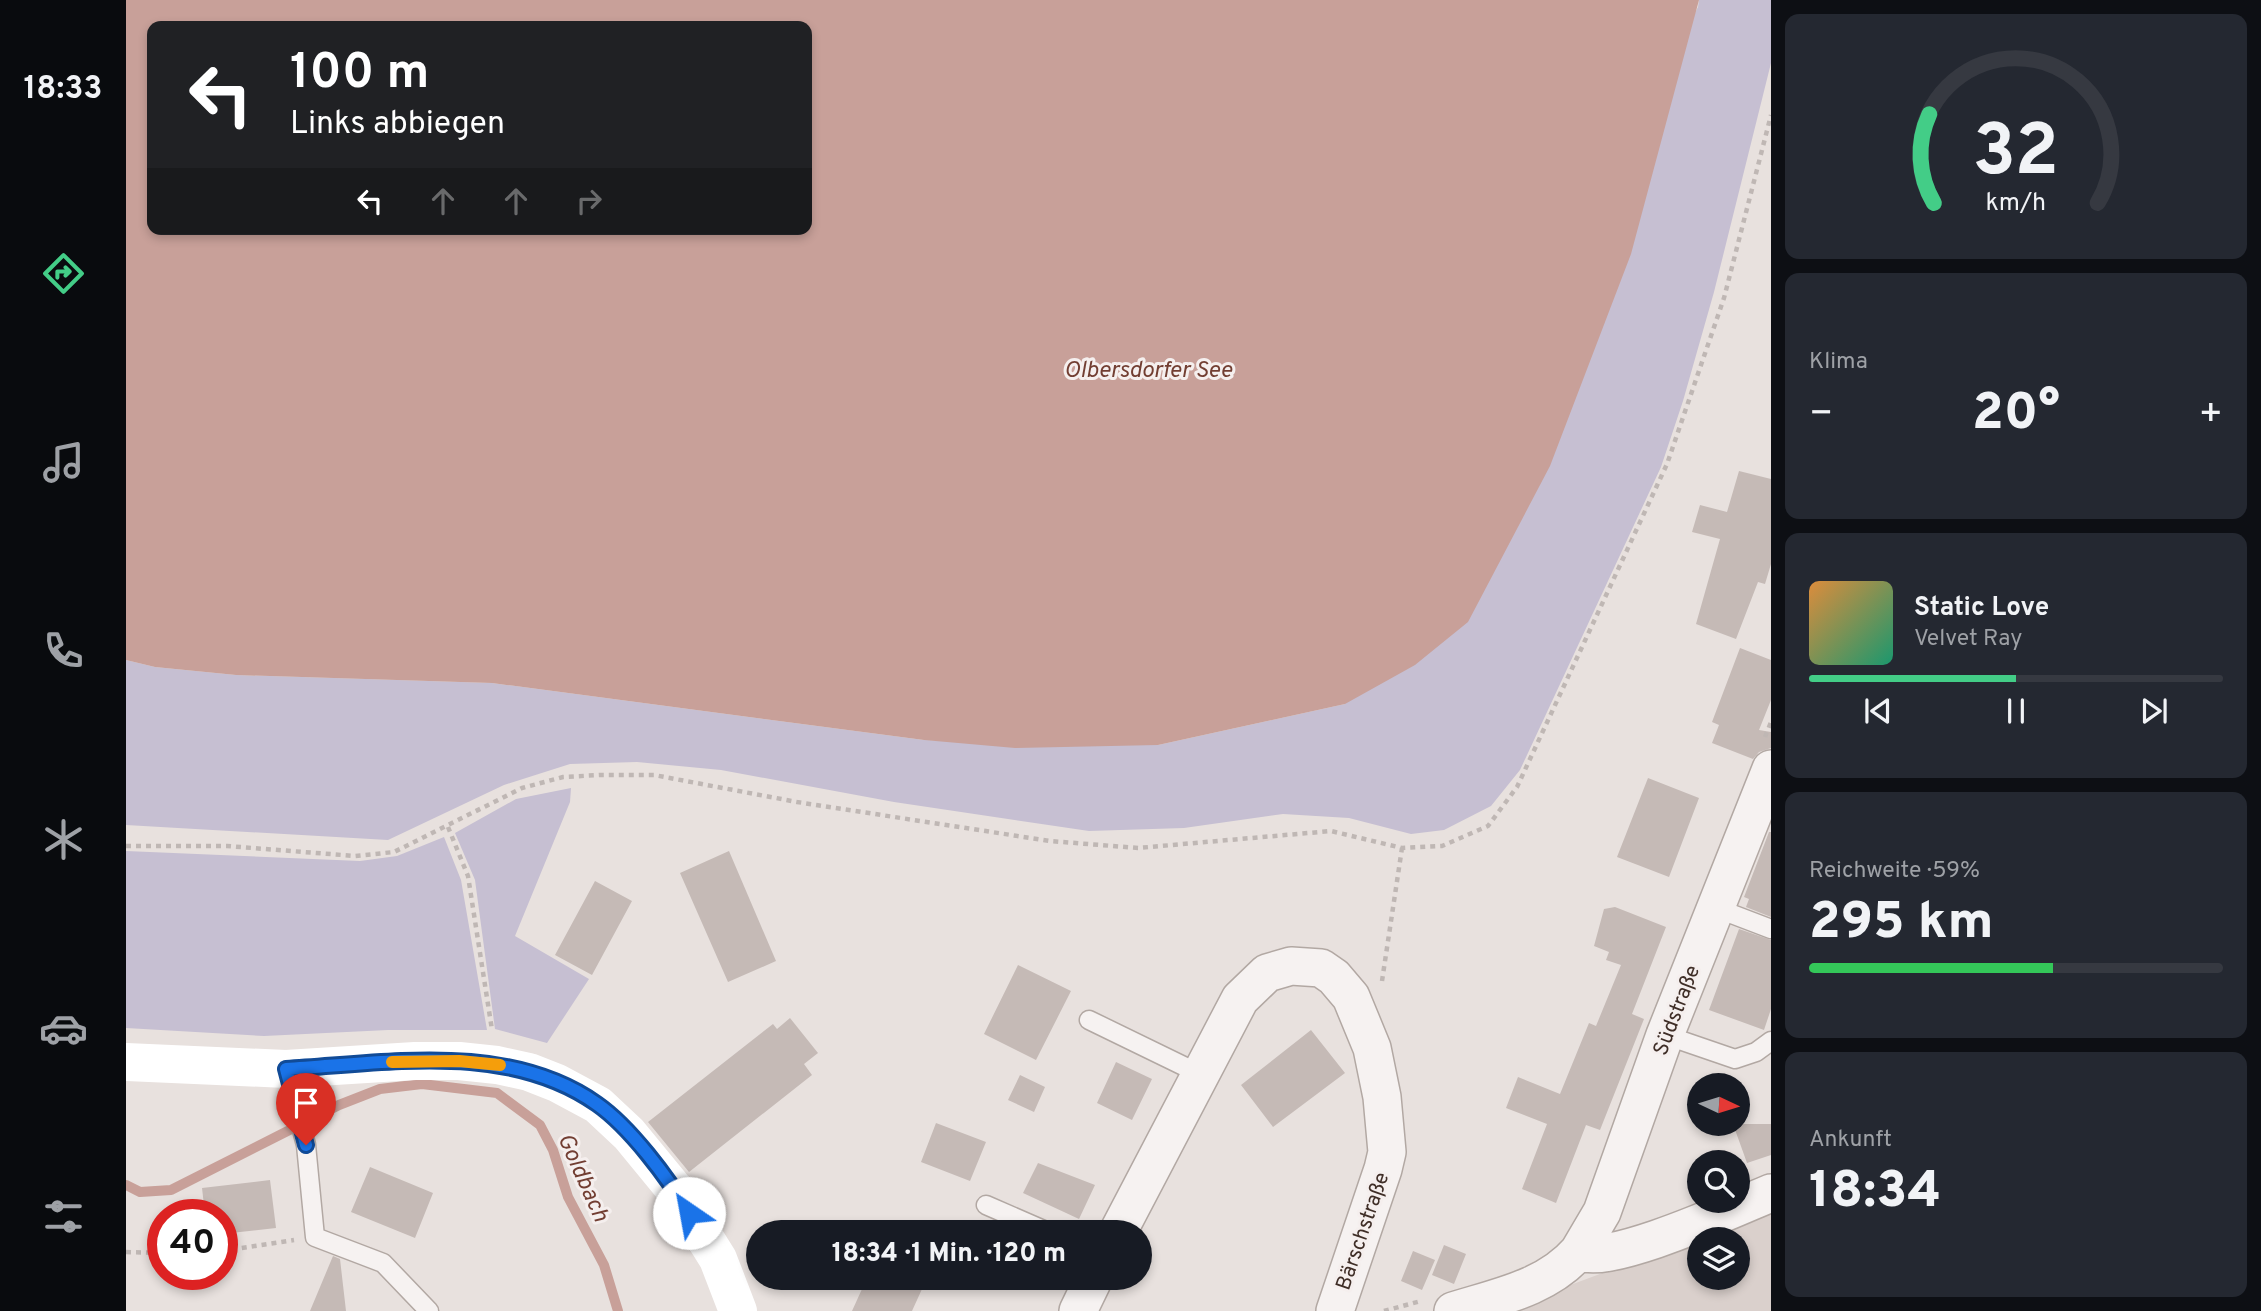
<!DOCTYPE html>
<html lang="de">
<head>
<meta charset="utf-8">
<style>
  body { margin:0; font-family:Overpass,sans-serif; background:#242831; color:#f1f3f6; height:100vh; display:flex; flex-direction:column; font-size:26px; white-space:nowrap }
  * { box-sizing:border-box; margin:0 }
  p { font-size:23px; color:#9ea1a6 }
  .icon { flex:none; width:38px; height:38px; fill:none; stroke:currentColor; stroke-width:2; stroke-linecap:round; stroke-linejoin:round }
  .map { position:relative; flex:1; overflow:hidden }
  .details { display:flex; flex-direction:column; gap:14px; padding:14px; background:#0d0f14; width:490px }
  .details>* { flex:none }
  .top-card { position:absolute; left:21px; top:21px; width:665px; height:214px; border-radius:14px; box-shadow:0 4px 10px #0003; background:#202124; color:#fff; overflow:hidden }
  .needle { width:46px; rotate:94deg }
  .controls { position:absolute; left:1561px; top:1073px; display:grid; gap:14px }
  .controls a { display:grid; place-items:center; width:63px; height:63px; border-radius:50%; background:#171b24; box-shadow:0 4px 10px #0003; font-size:35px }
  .speed { position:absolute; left:21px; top:1199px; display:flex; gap:14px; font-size:35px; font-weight:700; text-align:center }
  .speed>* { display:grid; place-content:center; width:91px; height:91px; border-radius:50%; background:#171b24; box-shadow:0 4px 10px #0003; line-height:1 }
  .speed .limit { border:10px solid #d22; background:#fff; color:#111 }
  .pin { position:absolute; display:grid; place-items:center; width:60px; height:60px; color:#fff; margin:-72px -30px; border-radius:50% 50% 50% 0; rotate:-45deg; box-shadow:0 0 7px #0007 }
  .pin .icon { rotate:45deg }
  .me { position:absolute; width:77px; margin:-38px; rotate:327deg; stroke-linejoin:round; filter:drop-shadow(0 0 5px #0008) }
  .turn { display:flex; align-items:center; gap:24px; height:147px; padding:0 28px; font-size:32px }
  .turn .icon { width:91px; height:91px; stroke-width:2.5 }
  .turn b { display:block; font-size:49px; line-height:60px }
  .lanes { display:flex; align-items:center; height:66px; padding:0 28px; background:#0003; justify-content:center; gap:35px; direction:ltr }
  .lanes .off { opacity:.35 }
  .big { font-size:52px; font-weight:800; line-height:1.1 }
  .details .widget { flex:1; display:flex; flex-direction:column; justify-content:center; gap:10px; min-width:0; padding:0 24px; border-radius:14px; background:#242831 }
  .details .dial { align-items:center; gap:0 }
  .dial svg { height:182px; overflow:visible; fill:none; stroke:#363941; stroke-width:7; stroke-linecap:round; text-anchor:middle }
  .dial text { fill:#f1f3f6; stroke:none }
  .song { display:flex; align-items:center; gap:21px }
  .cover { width:84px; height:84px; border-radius:10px; background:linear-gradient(135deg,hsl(30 70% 55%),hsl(160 70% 35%)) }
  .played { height:7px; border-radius:4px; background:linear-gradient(90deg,#43cd87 50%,#363941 50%) }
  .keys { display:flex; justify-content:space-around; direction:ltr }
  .heat { display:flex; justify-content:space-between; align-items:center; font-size:38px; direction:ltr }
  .charge { height:10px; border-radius:5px; background:linear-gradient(90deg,#34c759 59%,#363941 0) }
  .trip { position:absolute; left:620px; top:1220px; width:406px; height:70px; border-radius:35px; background:#171b24; box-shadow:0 4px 10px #0003; font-weight:800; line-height:70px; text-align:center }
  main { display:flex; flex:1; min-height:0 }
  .menu { display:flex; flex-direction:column; width:126px; justify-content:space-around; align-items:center; background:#090b0e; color:#9ea1a6 }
  .menu .icon { width:49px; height:49px }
  .menu .on { color:#43cd87 }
  .menu b { font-size:32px; color:#f1f3f6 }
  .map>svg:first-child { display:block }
  .built { fill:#dad0cc; fill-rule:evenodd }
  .green { fill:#c6bfd2 }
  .water { fill:#c8a099; fill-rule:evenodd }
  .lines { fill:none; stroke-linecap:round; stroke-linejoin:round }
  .stream { stroke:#c8a099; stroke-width:10 }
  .building { fill:#c5bab6 }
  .lane-casing { stroke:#b2a8a3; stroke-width:21 }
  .street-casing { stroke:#b2a8a3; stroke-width:40 }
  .path { stroke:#bfb7b4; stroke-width:4.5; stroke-dasharray:5 5; stroke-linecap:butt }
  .lane { stroke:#f6f2f1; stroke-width:18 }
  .street { stroke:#f6f2f1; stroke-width:37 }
  .secondary { stroke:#fff; stroke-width:38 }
  .route-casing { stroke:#114b97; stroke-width:18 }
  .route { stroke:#1a73e8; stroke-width:12 }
  .slow { stroke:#f59e0b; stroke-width:12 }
  .labels { text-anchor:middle; stroke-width:6; stroke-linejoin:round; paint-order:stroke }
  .street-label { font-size:21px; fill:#3f2e27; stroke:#f5efee }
  .water-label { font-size:23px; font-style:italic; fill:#723e32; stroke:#f5efee }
</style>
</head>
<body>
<main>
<nav class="menu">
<b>18:33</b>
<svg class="icon on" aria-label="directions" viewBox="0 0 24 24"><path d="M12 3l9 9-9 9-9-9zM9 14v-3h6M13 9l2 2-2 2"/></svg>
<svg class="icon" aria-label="music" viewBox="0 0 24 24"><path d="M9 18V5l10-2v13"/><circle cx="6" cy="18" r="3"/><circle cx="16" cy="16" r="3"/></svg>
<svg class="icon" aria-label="phone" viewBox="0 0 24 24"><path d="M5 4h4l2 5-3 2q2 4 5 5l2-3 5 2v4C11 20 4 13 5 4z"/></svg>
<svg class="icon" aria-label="climate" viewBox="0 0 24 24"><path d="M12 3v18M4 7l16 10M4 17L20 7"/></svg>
<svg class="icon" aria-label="car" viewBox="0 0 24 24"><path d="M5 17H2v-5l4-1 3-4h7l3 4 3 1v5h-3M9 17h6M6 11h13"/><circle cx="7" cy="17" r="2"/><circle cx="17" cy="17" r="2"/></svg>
<svg class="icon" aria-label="filters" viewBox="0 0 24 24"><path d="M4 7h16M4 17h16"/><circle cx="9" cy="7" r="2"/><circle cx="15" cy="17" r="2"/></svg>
</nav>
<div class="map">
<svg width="1645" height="1311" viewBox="0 0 1645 1311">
  <rect width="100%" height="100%" fill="#e8e1de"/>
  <!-- built -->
  <path class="built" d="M 1645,1210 L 1645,1311 L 1374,1311 L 1415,1296 ZM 1573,1239 L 1612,1239 L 1612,1278 L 1573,1278 Z"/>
  <!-- green -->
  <path class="green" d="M 1573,0 L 1645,0 L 1645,63 L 1588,292 L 1557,401 L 1535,467 L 1394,770 L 1365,806 L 1318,830 L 1285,834 L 1223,818 L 1157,814 L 1058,828 L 963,831 L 768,802 L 595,770 L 511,762 L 444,764 L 378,785 L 262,840 L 0,825 L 0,660 L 29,667 L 110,675 L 366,683 L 798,740 L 1032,745 L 1219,704 L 1572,7 Z
    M 445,788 L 444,802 L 389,936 L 463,979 L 421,1043 L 369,1029 L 349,880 L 329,833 L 390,799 Z
    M 318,837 L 335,880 L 361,1030 L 262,1030 L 138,1036 L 0,1028 L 0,851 L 234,861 L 271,856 Z"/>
  <!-- water -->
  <path class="water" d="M 0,0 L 1573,0 L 1505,254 L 1424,466 L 1342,622 L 1289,665 L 1219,704 L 1032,745 L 889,748 L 798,740 L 366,683 L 110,675 L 29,667 L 0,660 ZM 26,26 L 681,26 L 681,229 L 26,229 Z"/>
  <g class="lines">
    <!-- stream -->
    <path class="stream" d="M 0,1185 L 14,1192 L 45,1190 L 213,1105 L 254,1089 L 296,1084 L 371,1093 L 414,1125 L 427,1150 L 442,1197 L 478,1265 L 492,1311"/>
  </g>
  <!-- building -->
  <path class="building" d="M 1613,471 L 1645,479 L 1645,564 L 1639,584 L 1632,582 L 1610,639 L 1570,624 L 1594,539 L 1566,532 L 1574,505 L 1601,512 Z
    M 1614,648 L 1645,660 L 1645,700 L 1633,730 L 1645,732 L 1645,748 L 1633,752 L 1627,759 L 1586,743 L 1593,725 L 1586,722 Z
    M 1522,778 L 1573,798 L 1543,877 L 1491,857 Z
    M 1643,832 L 1645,832 L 1645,917 L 1620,907 L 1623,899 L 1618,897 Z
    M 603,851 L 650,961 L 602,982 L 554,873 Z
    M 469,881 L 506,901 L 466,975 L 429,955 Z
    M 1489,907 L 1540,927 L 1506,1014 L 1518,1019 L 1474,1130 L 1460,1125 L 1430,1203 L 1396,1189 L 1421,1124 L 1380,1108 L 1392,1077 L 1434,1094 L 1463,1023 L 1470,1026 L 1495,965 L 1480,960 L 1483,952 L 1468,946 L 1478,909 Z
    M 1613,929 L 1645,940 L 1645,1009 L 1638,1030 L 1583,1010 Z
    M 892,965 L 945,991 L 910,1060 L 858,1034 Z
    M 664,1018 L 692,1053 L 678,1064 L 686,1075 L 563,1172 L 522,1122 L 647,1024 L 651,1029 Z
    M 1185,1030 L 1219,1073 L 1147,1127 L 1115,1085 Z
    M 990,1062 L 1026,1079 L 1006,1120 L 971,1103 Z
    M 894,1075 L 919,1087 L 908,1112 L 882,1100 Z
    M 810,1123 L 860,1142 L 844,1181 L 795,1162 Z
    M 1607,1124 L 1645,1124 L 1645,1155 L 1621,1163 Z
    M 912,1163 L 969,1185 L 953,1219 L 897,1193 Z
    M 244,1167 L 307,1193 L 289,1238 L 225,1212 Z
    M 144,1180 L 150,1228 L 96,1234 L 96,1214 L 79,1214 L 76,1188 Z
    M 1318,1245 L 1340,1254 L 1328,1284 L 1306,1275 Z
    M 1287,1251 L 1309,1260 L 1296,1290 L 1275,1281 Z
    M 207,1256 L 214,1259 L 220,1311 L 184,1311 Z
    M 741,1278 L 801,1278 L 786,1311 L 726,1311 Z"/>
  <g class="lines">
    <defs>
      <path id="lane" d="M 1590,908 L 1645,929
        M 963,1020 L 1074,1074
        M 1539,1035 L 1609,1059 L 1630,1052 L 1645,1041
        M 160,1069 L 180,1145 L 189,1237 L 257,1263 L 303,1311
        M 860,1205 L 922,1232"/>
      <path id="street" d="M 992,1232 L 1114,999 L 1141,973 L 1165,966 L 1195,968 L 1208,977 L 1225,997 L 1246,1048 L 1256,1097 L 1261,1152 L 1257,1169 L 1209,1311
        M 1453,1251 L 1476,1212 L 1539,1035 L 1645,769
        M 952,1311 L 968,1278
        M 1327,1311 C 1372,1297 1421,1288 1453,1251 C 1479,1268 1613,1206 1645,1193"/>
    </defs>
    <!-- lane casing -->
    <use href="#lane" class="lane-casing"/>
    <!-- street casing -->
    <use href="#street" class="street-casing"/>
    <!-- path -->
    <path class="path" d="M 1639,737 L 1645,722
      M 322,827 L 342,876 L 366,1030
      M 0,846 L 101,846 L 229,856 L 268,852 L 396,788 L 437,777 L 474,775 L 528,775 L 671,802 L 924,841 L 1012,848 L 1205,831 L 1276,848 L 1316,846 L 1362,826 L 1391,787 L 1541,464 L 1598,298 L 1645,115
      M 1256,981 L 1276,848
      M 96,1251 L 168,1240
      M 0,1252 L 37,1253
      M 1258,1311 L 1295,1301"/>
    <!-- lane -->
    <use href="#lane" class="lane"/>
    <!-- street -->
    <use href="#street" class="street"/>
    <!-- secondary -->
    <path class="secondary" d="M 0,1062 L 160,1069 L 289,1061 L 333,1061 L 371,1065 L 403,1072 L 431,1083 L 472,1105 L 503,1134 L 549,1190 L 592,1259 L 612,1311"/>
  </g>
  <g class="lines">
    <defs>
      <path id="route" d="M 180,1145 L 160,1069 C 262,1063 382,1041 471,1104 C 504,1127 542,1178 563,1213"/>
    </defs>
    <!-- route casing -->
    <use href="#route" class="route-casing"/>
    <!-- route -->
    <use href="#route" class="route"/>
    <!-- slow -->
    <path class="slow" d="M 266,1062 L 333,1061 L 374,1065"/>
  </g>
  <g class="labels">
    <!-- street labels -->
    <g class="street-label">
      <text transform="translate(1550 1010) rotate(-69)" y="7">Südstraße</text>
      <text transform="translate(1236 1231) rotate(-71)" y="7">Bärschstraße</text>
    </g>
    <!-- water labels -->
    <g class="water-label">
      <text x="1022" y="377">Olbersdorfer See</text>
      <text transform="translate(458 1177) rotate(66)" y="8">Goldbach</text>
    </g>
  </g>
</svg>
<div class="controls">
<a><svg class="needle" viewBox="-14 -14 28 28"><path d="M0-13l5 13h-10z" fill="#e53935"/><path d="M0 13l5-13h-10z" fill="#9ea1a6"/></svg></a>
<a><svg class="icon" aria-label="search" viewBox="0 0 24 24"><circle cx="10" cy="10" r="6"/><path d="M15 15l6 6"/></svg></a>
<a><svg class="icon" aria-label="layers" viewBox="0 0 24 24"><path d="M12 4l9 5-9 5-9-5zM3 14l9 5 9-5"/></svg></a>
</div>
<div class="speed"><div class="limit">40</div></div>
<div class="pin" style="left:180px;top:1145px;background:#d93025"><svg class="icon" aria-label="arrive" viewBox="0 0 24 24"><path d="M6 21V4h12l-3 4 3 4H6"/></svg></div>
<svg class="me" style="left:563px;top:1213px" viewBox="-20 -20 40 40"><circle r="19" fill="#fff"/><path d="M0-13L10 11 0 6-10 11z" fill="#1a73e8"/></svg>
<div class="trip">18:34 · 1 Min. · 120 m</div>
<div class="top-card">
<div class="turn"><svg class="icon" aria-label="left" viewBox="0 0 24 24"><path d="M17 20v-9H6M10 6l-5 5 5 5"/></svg><div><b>100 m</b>Links abbiegen</div></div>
<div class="lanes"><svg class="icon" aria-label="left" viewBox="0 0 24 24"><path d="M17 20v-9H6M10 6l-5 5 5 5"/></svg><svg class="icon off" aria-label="ahead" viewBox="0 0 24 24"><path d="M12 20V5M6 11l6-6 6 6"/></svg><svg class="icon off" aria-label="ahead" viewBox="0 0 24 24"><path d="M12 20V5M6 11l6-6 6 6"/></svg><svg class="icon off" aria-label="right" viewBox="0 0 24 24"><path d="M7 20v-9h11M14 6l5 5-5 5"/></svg></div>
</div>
</div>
<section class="details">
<div class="widget dial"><svg viewBox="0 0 100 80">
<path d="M14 69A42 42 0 1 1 86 69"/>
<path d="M14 69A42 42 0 0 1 12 30" stroke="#43cd87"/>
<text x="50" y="56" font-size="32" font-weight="700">32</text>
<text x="50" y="72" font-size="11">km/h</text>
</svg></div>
<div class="widget"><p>Klima</p>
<div class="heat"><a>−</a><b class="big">20°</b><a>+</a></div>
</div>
<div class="widget">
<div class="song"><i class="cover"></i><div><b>Static Love</b><p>Velvet Ray</p></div></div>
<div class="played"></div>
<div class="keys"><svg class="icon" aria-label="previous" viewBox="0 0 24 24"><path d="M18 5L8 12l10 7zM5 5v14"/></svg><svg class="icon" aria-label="pause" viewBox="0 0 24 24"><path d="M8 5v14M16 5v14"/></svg><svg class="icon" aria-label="next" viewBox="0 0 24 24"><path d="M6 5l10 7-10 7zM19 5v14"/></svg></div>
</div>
<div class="widget"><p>Reichweite · 59%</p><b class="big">295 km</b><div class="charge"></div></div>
<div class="widget"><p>Ankunft</p><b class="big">18:34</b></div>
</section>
</main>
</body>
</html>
